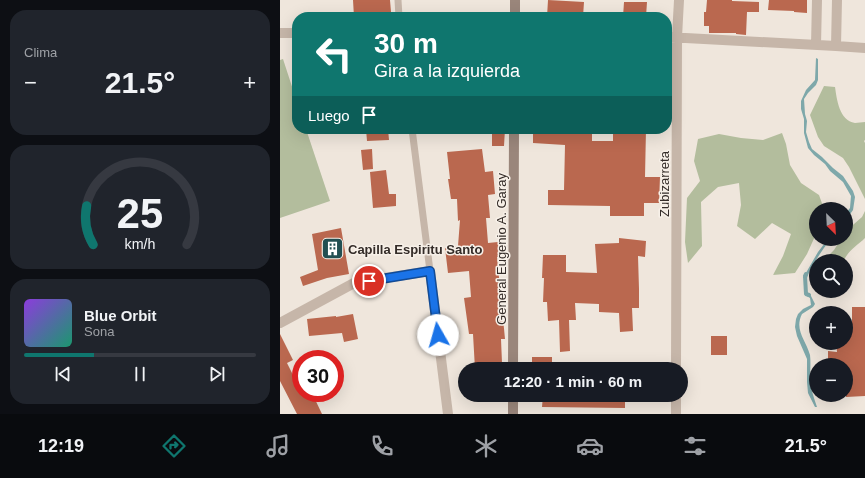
<!DOCTYPE html>
<html lang="es">
<head>
<meta charset="utf-8">
<style>
  body { margin:0; font-family:Arial,sans-serif; background:#20242c; color:#f1f3f6; height:100vh; display:flex; flex-direction:column; font-size:15px; white-space:nowrap }
  * { box-sizing:border-box; margin:0 }
  p { font-size:13px; color:#9ea1a6 }
  .icon { flex:none; width:22px; height:22px; fill:none; stroke:currentColor; stroke-width:2; stroke-linecap:round; stroke-linejoin:round }
  .map { position:relative; flex:1; overflow:hidden }
  .sheet { display:flex; flex-direction:column; gap:10px; padding:10px; background:#0d0f14; width:280px }
  .sheet>* { flex:none }
  .guide { position:absolute; left:12px; top:12px; width:380px; height:122px; border-radius:16px; box-shadow:0 4px 16px #0002; background:#0f766e; color:#fff; overflow:hidden }
  .needle { width:26px; rotate:156deg }
  .controls { position:absolute; left:529px; top:202px; display:grid; gap:8px }
  .controls a { display:grid; place-items:center; width:44px; height:44px; border-radius:50%; background:#171b24; box-shadow:0 4px 16px #0002; font-size:20px }
  .speed { position:absolute; left:12px; top:350px; display:flex; gap:8px; font-size:20px; font-weight:700; text-align:center }
  .speed>* { display:grid; place-content:center; width:52px; height:52px; border-radius:50%; background:#171b24; box-shadow:0 4px 16px #0002; line-height:1 }
  .speed .limit { border:6px solid #d22; background:#fff; color:#111 }
  .pin { position:absolute; display:grid; place-items:center; width:34px; height:34px; color:#fff; margin:-17px; border:2px solid #fff; border-radius:50%; box-shadow:0 1px 4px #0007 }
  .me { position:absolute; width:44px; margin:-22px; rotate:353deg; stroke-linejoin:round; filter:drop-shadow(0 0 3px #0008) }
  .turn { display:flex; align-items:center; gap:14px; height:84px; padding:0 16px; font-size:18px }
  .turn .icon { width:52px; height:52px; stroke-width:2.5 }
  .turn b { display:block; font-size:28px; line-height:34px }
  .then { display:flex; align-items:center; height:38px; padding:0 16px; background:#0003; gap:8px; font-size:15px }
  .big { font-size:30px; font-weight:600; line-height:1.1 }
  .sheet .tile { flex:1; display:flex; flex-direction:column; justify-content:center; gap:6px; min-width:0; padding:0 14px; border-radius:16px; background:#20242c }
  .sheet .dial { align-items:center; gap:0 }
  .dial svg { height:104px; overflow:visible; fill:none; stroke:#363941; stroke-width:7; stroke-linecap:round; text-anchor:middle }
  .dial text { fill:#f1f3f6; stroke:none }
  .song { display:flex; align-items:center; gap:12px }
  .cover { width:48px; height:48px; border-radius:6px; background:linear-gradient(135deg,hsl(270 70% 55%),hsl(160 70% 35%)) }
  .played { height:4px; border-radius:2px; background:linear-gradient(90deg,#0f766e 30%,#363941 30%) }
  .keys { display:flex; justify-content:space-around; direction:ltr }
  .heat { display:flex; justify-content:space-between; align-items:center; font-size:22px; direction:ltr }
  .trip { position:absolute; left:178px; top:362px; width:230px; height:40px; border-radius:20px; background:#171b24; box-shadow:0 4px 16px #0002; font-weight:600; line-height:40px; text-align:center }
  .dock { display:flex; height:64px; justify-content:space-around; align-items:center; background:#090b0e; color:#9ea1a6 }
  .dock .icon { width:28px; height:28px }
  .dock .on { color:#0f766e }
  .dock b { font-size:18px; color:#f1f3f6 }
  main { display:flex; flex:1; min-height:0 }
  .map>svg:first-child { display:block }
  .green { fill:#b3bd9d }
  .water { fill:#7ea8aa }
  .lines { fill:none; stroke-linecap:round; stroke-linejoin:round }
  .stream { stroke:#7ea8aa; stroke-width:4 }
  .building { fill:#ba684f }
  .lane { stroke:#c6b6a9; stroke-width:7 }
  .street { stroke:#c6b6a9; stroke-width:10 }
  .secondary { stroke:#9a867b; stroke-width:10 }
  .route-casing { stroke:#114b97; stroke-width:10 }
  .route { stroke:#1a73e8; stroke-width:7 }
  .labels { text-anchor:middle; stroke-width:3; stroke-linejoin:round; paint-order:stroke }
  .street-label { font-size:13px; fill:#342c28; stroke:#f7f0e8 }
  .poi-label { font-size:13px; font-weight:bold; fill:#342c28; stroke:#f7f0e8; text-anchor:start }
</style>
</head>
<body>
<main>
<section class="sheet">
<div class="tile"><p>Clima</p>
<div class="heat"><a>−</a><b class="big">21.5°</b><a>+</a></div>
</div>
<div class="tile dial"><svg viewBox="0 0 100 80">
<path d="M14 69A42 42 0 1 1 86 69"/>
<path d="M14 69A42 42 0 0 1 9 39" stroke="#0f766e"/>
<text x="50" y="56" font-size="32" font-weight="700">25</text>
<text x="50" y="72" font-size="11">km/h</text>
</svg></div>
<div class="tile">
<div class="song"><i class="cover"></i><div><b>Blue Orbit</b><p>Sona</p></div></div>
<div class="played"></div>
<div class="keys"><svg class="icon" aria-label="previous" viewBox="0 0 24 24"><path d="M18 5L8 12l10 7zM5 5v14"/></svg><svg class="icon" aria-label="pause" viewBox="0 0 24 24"><path d="M8 5v14M16 5v14"/></svg><svg class="icon" aria-label="next" viewBox="0 0 24 24"><path d="M6 5l10 7-10 7zM19 5v14"/></svg></div>
</div>
</section>
<div class="map">
<svg width="585" height="414" viewBox="0 0 585 414">
  <rect width="100%" height="100%" fill="#efe6dc"/>
  <!-- green -->
  <path class="green" d="M 3,59 L 17,102 L 17,129 L 26,129 L 50,201 L 0,218 L 0,60 Z
    M 544,86 L 555,87 C 557,100 559,120 575,123 C 578,123 582,122 585,122 L 585,140 L 584,141 L 585,143 L 585,199 L 569,167 L 563,158 L 544,146 L 538,137 L 530,115 Z
    M 502,133 L 506,144 L 510,165 L 521,183 L 539,195 L 544,209 L 536,209 L 536,234 L 527,254 L 515,273 L 493,275 L 503,256 L 511,234 L 492,223 L 475,239 L 457,226 L 461,205 L 459,183 L 438,187 L 421,202 L 422,246 L 408,263 L 405,242 L 407,198 L 420,181 L 414,161 L 418,139 L 439,134 L 461,138 L 483,140 Z
    M 585,211 L 585,238 C 578,245 567,251 564,261 L 543,261 L 554,250 L 561,239 L 566,239 L 566,231 L 582,217 Z"/>
  <!-- water -->
  <path class="water" d="M 536,58 L 538,59 L 538,80 L 536,85 L 528,93 L 524,99 L 525,114 L 527,121 L 526,132 L 529,142 L 532,149 L 542,157 L 553,168 L 563,176 L 573,191 L 575,197 L 573,210 L 566,220 L 566,213 L 570,208 L 571,196 L 563,182 L 550,171 L 545,164 L 534,155 L 528,148 L 524,133 L 524,119 L 521,109 L 521,101 L 526,90 L 535,80 Z
    M 548,239 L 551,239 C 544,247 530,268 527,278 L 523,278 L 538,252 Z
    M 527,292 L 531,296 L 535,304 L 533,307 L 522,314 C 514,330 526,340 530,355 C 531,363 530,372 530,380 C 531,390 534,398 537,407 L 535,407 L 528,393 L 527,382 L 527,359 L 517,336 L 515,327 L 516,319 L 518,314 L 523,309 L 531,305 L 530,298 L 525,295 L 524,293 Z"/>
  <g class="lines">
    <!-- stream -->
    <path class="stream" d="M 526,274 L 525,276 L 526,294 L 529,295"/>
  </g>
  <!-- building -->
  <path class="building" d="M 73,0 L 110,0 L 111,12 L 91,13 L 91,16 L 74,17 Z
    M 268,0 L 304,2 L 303,17 L 267,17 Z
    M 427,0 L 452,0 L 452,1 L 479,2 L 479,12 L 467,12 L 466,35 L 456,34 L 456,33 L 429,33 L 429,26 L 424,26 L 424,12 L 426,12 Z
    M 489,0 L 527,0 L 527,13 L 514,12 L 514,11 L 488,10 Z
    M 344,2 L 367,2 L 366,17 L 343,17 Z
    M 86,129 L 108,129 L 109,140 L 87,141 Z
    M 212,129 L 225,129 L 224,146 L 212,146 Z
    M 253,129 L 284,129 L 287,133 L 312,134 L 312,141 L 333,141 L 333,129 L 366,129 L 365,177 L 380,177 L 379,203 L 364,203 L 364,216 L 330,216 L 330,206 L 268,205 L 268,190 L 284,190 L 285,145 L 253,143 Z
    M 92,149 L 93,169 L 83,170 L 81,150 Z
    M 202,149 L 205,172 L 213,171 L 215,194 L 208,195 L 210,218 L 206,218 L 208,243 L 218,242 L 219,257 L 217,257 L 225,339 L 221,339 L 222,363 L 216,363 L 217,369 L 195,369 L 193,334 L 189,334 L 184,298 L 191,297 L 189,271 L 168,273 L 165,248 L 178,246 L 180,220 L 178,221 L 177,199 L 171,199 L 168,179 L 170,179 L 167,152 Z
    M 106,170 L 109,194 L 116,194 L 116,206 L 93,208 L 90,172 Z
    M 61,228 L 69,274 L 47,278 L 23,286 L 20,277 L 38,270 L 32,234 Z
    M 339,238 L 366,241 L 365,257 L 358,256 L 359,289 L 359,308 L 352,308 L 353,331 L 340,332 L 339,313 L 319,312 L 319,304 L 295,303 L 296,320 L 289,320 L 290,351 L 280,352 L 279,320 L 268,321 L 267,302 L 263,302 L 264,278 L 262,278 L 263,255 L 286,255 L 286,272 L 317,273 L 315,244 L 339,243 Z
    M 572,307 L 585,307 L 585,396 L 566,397 L 566,365 L 548,365 L 548,351 L 557,352 L 556,343 L 566,343 L 566,333 L 572,333 Z
    M 73,314 L 78,339 L 64,342 L 62,333 L 29,336 L 27,319 L 56,316 L 56,317 Z
    M 0,334 L 13,360 L 7,363 L 21,391 L 21,393 L 32,393 L 42,414 L 17,414 L 0,381 Z
    M 431,336 L 447,336 L 447,355 L 431,355 Z
    M 252,357 L 272,357 L 272,369 L 252,369 Z
    M 263,395 L 345,395 L 345,408 L 262,407 Z"/>
  <g class="lines">
    <!-- lane -->
    <path class="lane" d="M 118,0 L 119,17
      M 132,129 L 150,271"/>
    <!-- street -->
    <path class="street" d="M 0,33 L 17,33
      M 387,37 L 556,46 L 585,48
      M 536,45 L 537,0
      M 556,46 L 557,0
      M 0,323 L 74,283 L 150,271 L 168,414
      M 396,369 L 397,37 L 399,0
      M 396,414 L 396,395"/>
    <!-- secondary -->
    <path class="secondary" d="M 235,17 L 235,0
      M 233,369 L 234,129
      M 233,414 L 233,395"/>
  </g>
  <g class="lines">
    <defs>
      <path id="route" d="M 89,281 L 150,271 L 158,335"/>
    </defs>
    <!-- route casing -->
    <use href="#route" class="route-casing"/>
    <!-- route -->
    <use href="#route" class="route"/>
  </g>
  <!-- icons -->
  <defs>
    <symbol id="building-square" viewBox="-11 -11 22 22"><rect x="-9" y="-9" width="18" height="18" rx="4" fill="#224f52" stroke="#f7f0e8"/><path d="M-4-6H4V6H1V3H-1V6H-4ZM-2.5-4.3h1.7v1.8h-1.7ZM.8-4.3h1.7v1.8H.8ZM-2.5-1h1.7V.8h-1.7ZM.8-1h1.7V.8H.8Z" fill="#fff"/></symbol>
  </defs>
  <g fill-rule="evenodd">
    <use href="#building-square" x="40" y="236" width="25" height="25"/>
  </g>
  <g class="labels">
    <!-- street labels -->
    <g class="street-label">
      <text transform="translate(384 184) rotate(-90)" y="5">Zubizarreta</text>
      <text transform="translate(221 249) rotate(-90)" y="5">General Eugenio A. Garay</text>
    </g>
    <!-- poi labels -->
    <g class="poi-label">
      <text x="68" y="254">Capilla Espiritu Santo</text>
    </g>
  </g>
</svg>
<div class="controls">
<a><svg class="needle" viewBox="-14 -14 28 28"><path d="M0-13l5 13h-10z" fill="#e53935"/><path d="M0 13l5-13h-10z" fill="#9ea1a6"/></svg></a>
<a><svg class="icon" aria-label="search" viewBox="0 0 24 24"><circle cx="10" cy="10" r="6"/><path d="M15 15l6 6"/></svg></a>
<a>+</a>
<a>−</a>
</div>
<div class="speed"><div class="limit">30</div></div>
<div class="pin" style="left:89px;top:281px;background:#d93025"><svg class="icon" aria-label="arrive" viewBox="0 0 24 24"><path d="M6 21V4h12l-3 4 3 4H6"/></svg></div>
<svg class="me" style="left:158px;top:335px" viewBox="-20 -20 40 40"><circle r="19" fill="#fff"/><path d="M0-13L10 11 0 6-10 11z" fill="#1a73e8"/></svg>
<div class="trip">12:20 · 1 min · 60 m</div>
<div class="guide">
<div class="turn"><svg class="icon" aria-label="left" viewBox="0 0 24 24"><path d="M17 20v-9H6M10 6l-5 5 5 5"/></svg><div><b>30 m</b>Gira a la izquierda</div></div>
<div class="then">Luego<svg class="icon" aria-label="arrive" viewBox="0 0 24 24"><path d="M6 21V4h12l-3 4 3 4H6"/></svg></div>
</div>
</div>
</main>
<nav class="dock">
<b>12:19</b>
<svg class="icon on" aria-label="directions" viewBox="0 0 24 24"><path d="M12 3l9 9-9 9-9-9zM9 14v-3h6M13 9l2 2-2 2"/></svg>
<svg class="icon" aria-label="music" viewBox="0 0 24 24"><path d="M9 18V5l10-2v13"/><circle cx="6" cy="18" r="3"/><circle cx="16" cy="16" r="3"/></svg>
<svg class="icon" aria-label="phone" viewBox="0 0 24 24"><path d="M5 4h4l2 5-3 2q2 4 5 5l2-3 5 2v4C11 20 4 13 5 4z"/></svg>
<svg class="icon" aria-label="climate" viewBox="0 0 24 24"><path d="M12 3v18M4 7l16 10M4 17L20 7"/></svg>
<svg class="icon" aria-label="car" viewBox="0 0 24 24"><path d="M5 17H2v-5l4-1 3-4h7l3 4 3 1v5h-3M9 17h6M6 11h13"/><circle cx="7" cy="17" r="2"/><circle cx="17" cy="17" r="2"/></svg>
<svg class="icon" aria-label="filters" viewBox="0 0 24 24"><path d="M4 7h16M4 17h16"/><circle cx="9" cy="7" r="2"/><circle cx="15" cy="17" r="2"/></svg>
<b>21.5°</b>
</nav>
</body>
</html>
